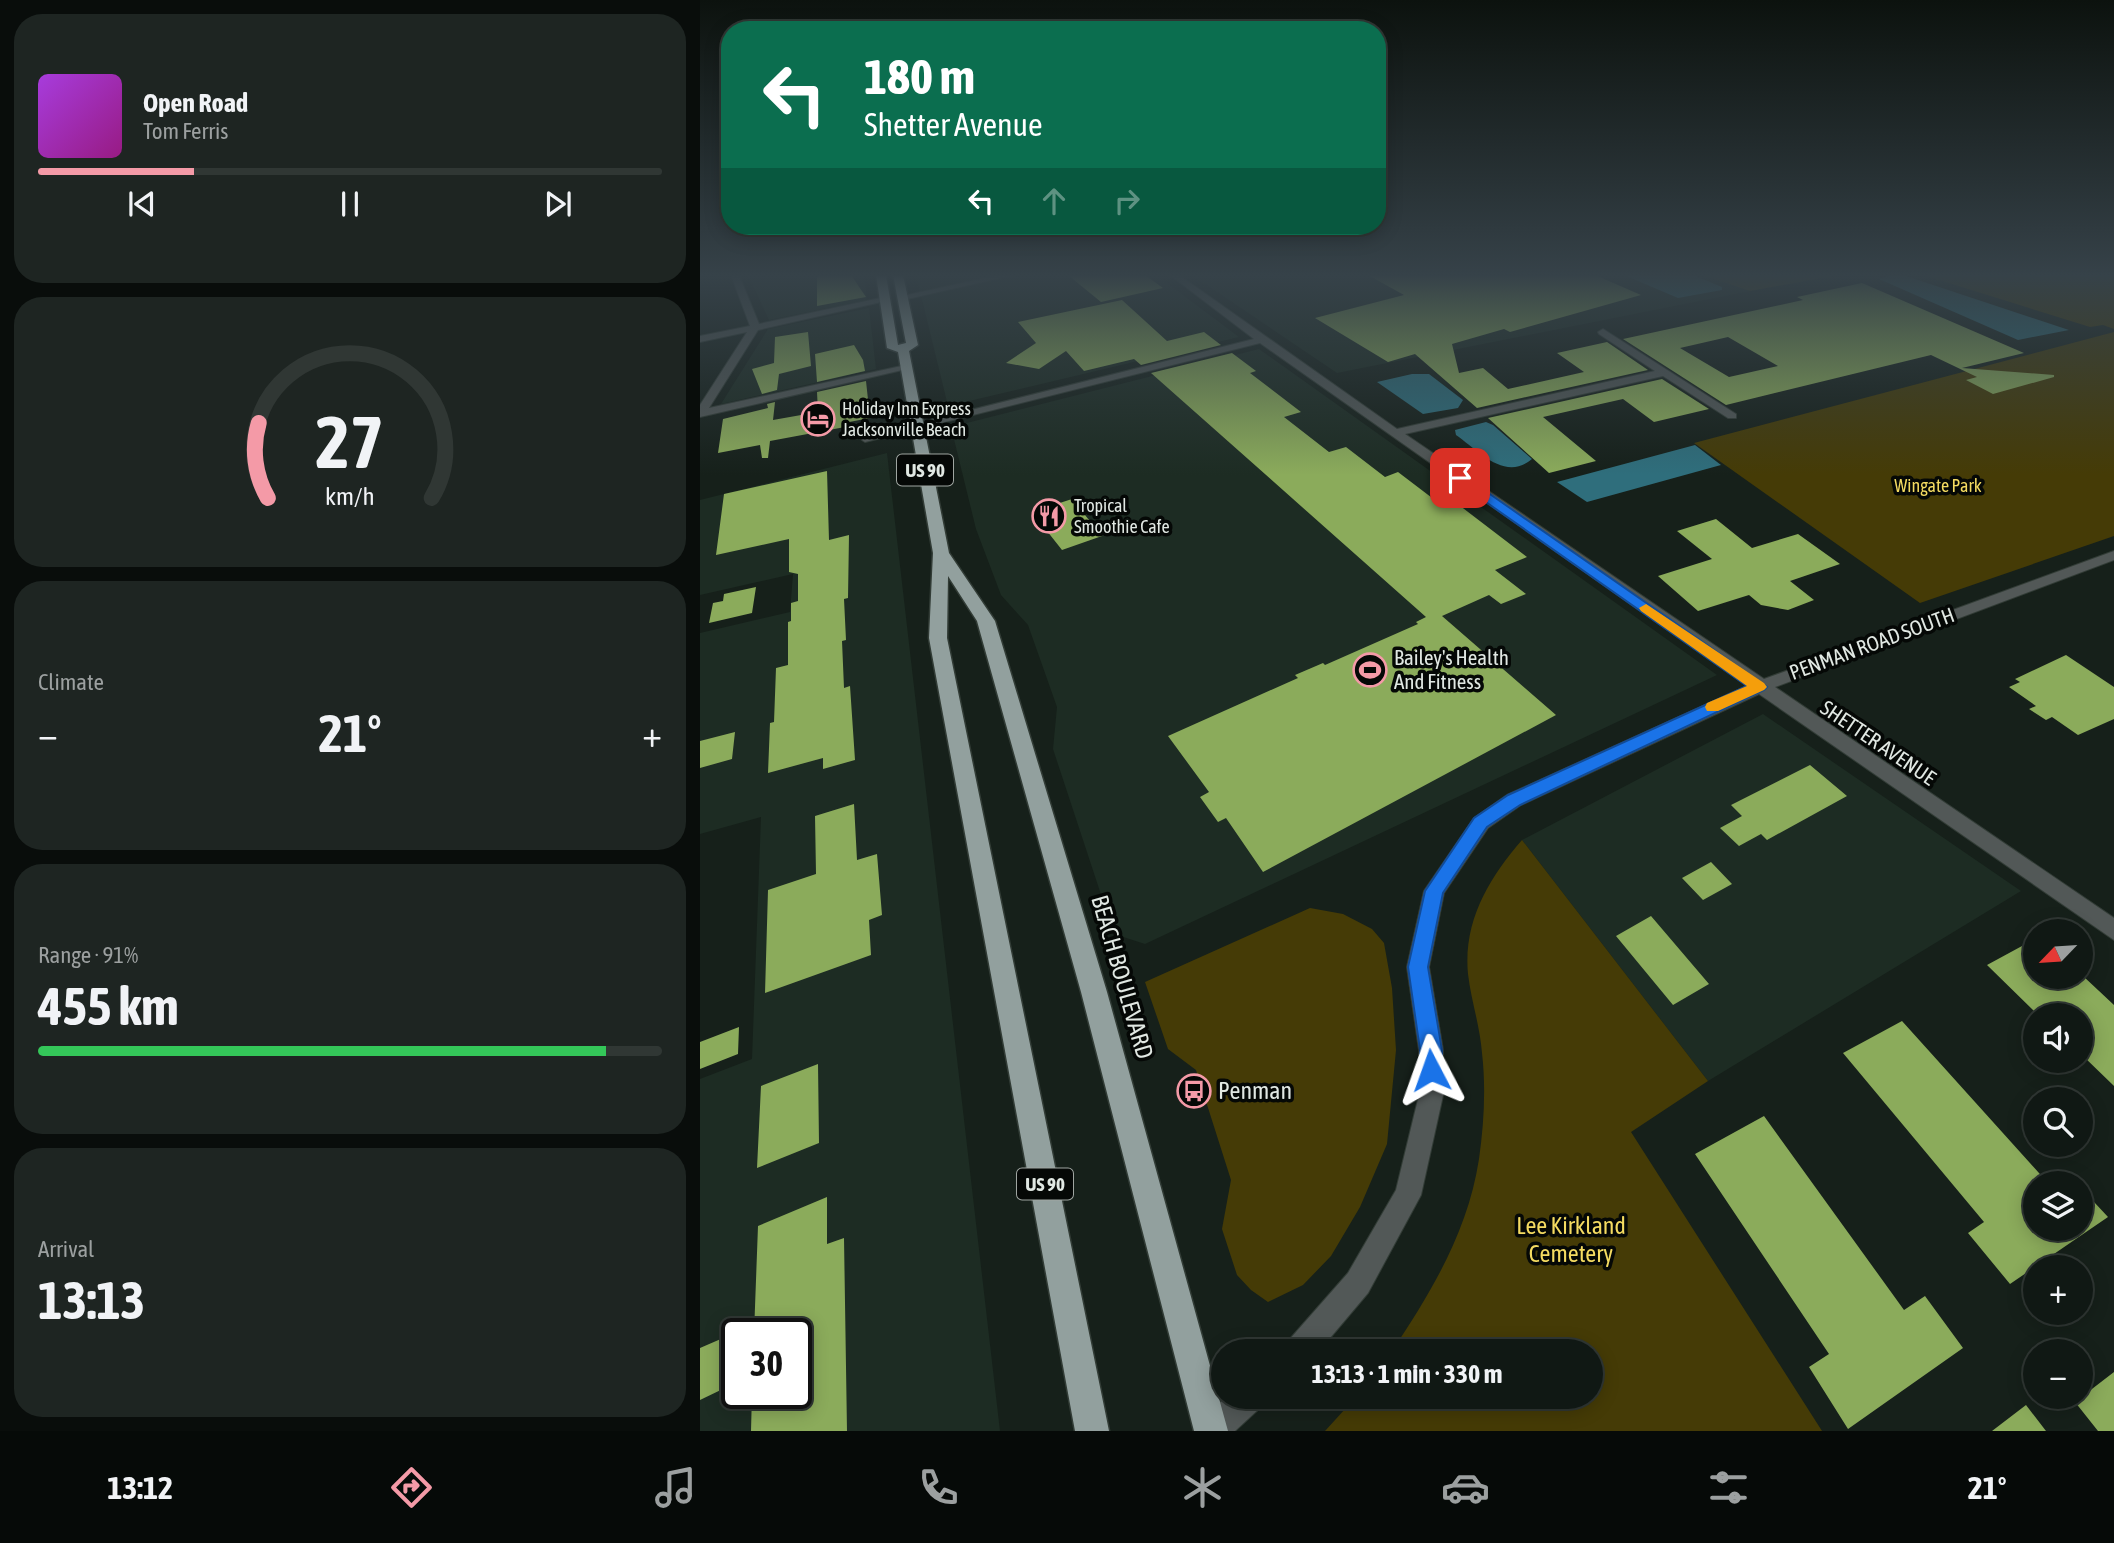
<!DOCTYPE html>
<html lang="en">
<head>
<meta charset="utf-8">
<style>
  body { margin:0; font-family:"Asap Condensed",sans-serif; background:#1e2522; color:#f1f3f6; height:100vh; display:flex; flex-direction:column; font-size:26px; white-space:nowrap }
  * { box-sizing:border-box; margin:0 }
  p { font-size:23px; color:#9ca0a0 }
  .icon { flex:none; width:38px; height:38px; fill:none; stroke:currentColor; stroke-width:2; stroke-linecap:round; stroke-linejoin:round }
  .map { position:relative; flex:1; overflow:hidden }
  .sheet { display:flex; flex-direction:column; gap:14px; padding:14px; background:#090d0b; width:700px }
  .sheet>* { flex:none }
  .hud { position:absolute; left:21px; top:21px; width:665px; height:214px; border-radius:28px; box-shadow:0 4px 18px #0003,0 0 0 2px #303734; background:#0b6e4f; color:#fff; overflow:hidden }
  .needle { width:46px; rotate:245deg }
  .fabs { position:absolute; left:1323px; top:919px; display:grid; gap:14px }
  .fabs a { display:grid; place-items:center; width:70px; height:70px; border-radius:50%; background:#101814; box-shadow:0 4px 18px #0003,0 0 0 2px #303734; font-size:35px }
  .speed { position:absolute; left:21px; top:1318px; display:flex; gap:14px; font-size:35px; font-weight:700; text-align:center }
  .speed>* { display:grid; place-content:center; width:91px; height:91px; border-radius:50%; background:#101814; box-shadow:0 4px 18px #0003,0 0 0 2px #303734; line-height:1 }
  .speed .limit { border:4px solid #111; border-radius:10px; background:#fff; color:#111 }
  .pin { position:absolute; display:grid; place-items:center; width:60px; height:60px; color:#fff; margin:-30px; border-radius:14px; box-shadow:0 4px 10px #0006 }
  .me { position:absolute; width:77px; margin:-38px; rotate:356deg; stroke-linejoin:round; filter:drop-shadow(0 0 5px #0008) }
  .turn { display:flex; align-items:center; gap:24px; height:147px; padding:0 28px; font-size:32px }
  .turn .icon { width:91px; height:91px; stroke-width:2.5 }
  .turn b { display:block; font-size:49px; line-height:60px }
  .lanes { display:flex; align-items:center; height:66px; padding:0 28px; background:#0003; justify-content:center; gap:35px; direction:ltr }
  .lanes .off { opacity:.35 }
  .big { font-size:52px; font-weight:700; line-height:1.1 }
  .sheet .tile { flex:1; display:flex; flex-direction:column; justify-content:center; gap:10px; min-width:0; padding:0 24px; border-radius:28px; background:#1e2522 }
  .sheet .dial { align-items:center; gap:0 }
  .dial svg { height:182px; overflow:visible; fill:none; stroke:#303734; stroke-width:7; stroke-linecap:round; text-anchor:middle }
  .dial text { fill:#f1f3f6; stroke:none }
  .song { display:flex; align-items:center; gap:21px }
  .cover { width:84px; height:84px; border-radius:10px; background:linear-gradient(135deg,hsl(280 70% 55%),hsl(310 70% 35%)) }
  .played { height:7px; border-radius:4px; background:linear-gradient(90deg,#f49aa7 25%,#303734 25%) }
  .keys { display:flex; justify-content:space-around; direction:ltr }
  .heat { display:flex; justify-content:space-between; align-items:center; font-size:38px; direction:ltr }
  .charge { height:10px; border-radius:5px; background:linear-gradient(90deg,#34c759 91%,#303734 0) }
  .trip { position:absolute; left:511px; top:1339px; width:392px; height:70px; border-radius:35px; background:#101814; box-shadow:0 4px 18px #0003,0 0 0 2px #303734; font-weight:700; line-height:70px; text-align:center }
  .dock { display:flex; height:112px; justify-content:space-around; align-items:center; background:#060a08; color:#9ca0a0 }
  .dock .icon { width:49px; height:49px }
  .dock .current { color:#f49aa7 }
  .dock b { font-size:32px; color:#f1f3f6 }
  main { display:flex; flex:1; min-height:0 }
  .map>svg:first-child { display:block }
  .built { fill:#1d2c23; fill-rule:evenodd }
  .green { fill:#453b06 }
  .forest { fill:#4a410f }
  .water { fill:#2f6e7c }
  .building { fill:#8bab5b; fill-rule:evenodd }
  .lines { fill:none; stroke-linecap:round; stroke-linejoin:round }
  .minor-casing { stroke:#323c36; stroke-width:2 }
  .trunk-casing { stroke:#323c36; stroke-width:3 }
  .minor { fill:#525857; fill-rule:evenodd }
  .trunk { fill:#92a09e; fill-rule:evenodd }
  .route { fill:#1a73e8; stroke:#114b97; stroke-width:2 }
  .slow { fill:#f59e0b }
  .labels { text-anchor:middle; stroke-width:7; stroke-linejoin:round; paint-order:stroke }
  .far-poi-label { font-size:18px; fill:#e1e8e3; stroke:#050806; text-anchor:start }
  .far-park-label { font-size:18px; fill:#f4db61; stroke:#050806 }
  .shield { fill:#050806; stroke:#9fa5a1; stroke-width:2 }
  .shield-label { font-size:19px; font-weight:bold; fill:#e1e8e3 }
  .street-label { font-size:21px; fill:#e1e8e3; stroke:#050806 }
  .poi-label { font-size:21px; fill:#e1e8e3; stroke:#050806; text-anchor:start }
  .near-street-label { font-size:24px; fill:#e1e8e3; stroke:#050806 }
  .near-poi-label { font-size:24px; fill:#e1e8e3; stroke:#050806; text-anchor:start }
  .near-park-label { font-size:24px; fill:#f4db61; stroke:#050806 }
</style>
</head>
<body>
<main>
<section class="sheet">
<div class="tile">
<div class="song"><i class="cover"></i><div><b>Open Road</b><p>Tom Ferris</p></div></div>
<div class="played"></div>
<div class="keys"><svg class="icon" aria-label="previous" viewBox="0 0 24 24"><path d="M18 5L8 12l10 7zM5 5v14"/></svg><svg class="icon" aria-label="pause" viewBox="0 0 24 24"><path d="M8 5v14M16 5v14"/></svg><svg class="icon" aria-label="next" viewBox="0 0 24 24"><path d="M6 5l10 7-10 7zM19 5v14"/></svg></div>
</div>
<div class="tile dial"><svg viewBox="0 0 100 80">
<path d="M14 69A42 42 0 1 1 86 69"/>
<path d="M14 69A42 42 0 0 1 10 36" stroke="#f49aa7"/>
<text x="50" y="56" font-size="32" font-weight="700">27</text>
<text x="50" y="72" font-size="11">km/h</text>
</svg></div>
<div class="tile"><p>Climate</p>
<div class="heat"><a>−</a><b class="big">21°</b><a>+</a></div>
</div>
<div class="tile"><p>Range · 91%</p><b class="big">455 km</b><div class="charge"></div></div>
<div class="tile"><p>Arrival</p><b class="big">13:13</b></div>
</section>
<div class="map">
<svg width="1414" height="1431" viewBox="0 0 1414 1431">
  <rect width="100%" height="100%" fill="#16201a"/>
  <!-- built -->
  <path class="built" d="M 48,275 L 164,275 L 167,300 L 69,320 Z
    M 216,275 L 456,275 L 539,337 L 248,406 Z
    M 492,275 L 1131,275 L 637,373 Z
    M 169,308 L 176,369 L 21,404 L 68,329 Z
    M 559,349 L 1017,675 L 445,944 L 414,934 L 353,749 L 357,707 L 328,625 L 301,595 L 276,529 L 251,427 Z
    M 187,453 L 300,1431 L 0,1431 L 0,1079 L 52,1059 L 61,817 L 0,834 L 0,633 L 90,612 L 93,574 L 0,595 L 0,500 ZM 37,1334 L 96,1334 L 96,1393 L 37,1393 Z
    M 1063,714 L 1321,891 L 1008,1081 L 822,840 Z"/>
  <!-- green -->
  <path class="green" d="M 1223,275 L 1414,275 L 1414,329 L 1403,325 L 1390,327 Z
    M 1414,332 L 1414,536 L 1220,603 L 994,443 Z
    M 822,840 L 1008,1081 L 931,1132 L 1122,1431 L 625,1431 L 656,1397 L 891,1396 L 891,1351 L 692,1351 C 732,1291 768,1231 779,1159 C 784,1124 786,1087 782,1053 C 780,1026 771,1000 768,974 C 763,921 789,878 822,840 Z
    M 610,908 L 643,914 L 672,929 L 684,943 L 692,988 L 696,1050 L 687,1144 L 660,1207 L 631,1256 L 603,1285 L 568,1302 L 551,1290 L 537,1275 L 522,1229 L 531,1180 L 496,1070 L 468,1049 L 445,982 Z"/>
  <!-- forest -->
  <path class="forest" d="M 1002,275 L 1138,275 L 1050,291 Z"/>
  <!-- water -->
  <path class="water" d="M 924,275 L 993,275 L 1022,287 L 1022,290 L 978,298 Z
    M 1192,275 L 1203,275 L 1369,330 L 1318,340 L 1179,279 Z
    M 712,374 L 729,374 L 763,400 L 758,408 L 723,414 L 677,382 Z
    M 786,422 L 793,425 L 832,459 C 805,482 779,451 756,435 L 755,430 Z
    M 995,445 L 1021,465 L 887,502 L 857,482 Z"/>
  <!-- building -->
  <path class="building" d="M 126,275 L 151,275 L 166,297 L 117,306 L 117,277 Z
    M 368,275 L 445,275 L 463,288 L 401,302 Z
    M 668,275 L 895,275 L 941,295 L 810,332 L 804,329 L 752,344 L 759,373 L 783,368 L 808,389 L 884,372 L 857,353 L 907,342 L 948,370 L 777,408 L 715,354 L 688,362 L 615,318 L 704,295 Z
    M 1162,283 L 1324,353 L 1262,368 L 1354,375 L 1354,377 L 1293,394 L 1266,380 L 1277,377 L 1231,355 L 1026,405 L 923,339 L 1103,300 L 1097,297 ZM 1028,337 L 1078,366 L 1029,377 L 980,348 Z
    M 422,300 L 467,341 L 504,332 L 521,345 L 441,365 L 434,359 L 384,371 L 366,351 L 339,369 L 306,363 L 336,343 L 318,322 Z
    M 108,332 L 111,366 L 79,374 L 77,390 L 62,394 L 52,369 L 74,363 L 75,337 Z
    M 154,345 L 163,360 L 165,371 L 117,382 L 115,354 Z
    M 532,353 L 556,371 L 550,373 L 601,412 L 584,417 L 629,452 L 646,447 L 685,477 L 698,472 L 744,507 L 755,502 L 827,557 L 795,570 L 826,594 L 801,604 L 789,595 L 742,616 L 856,715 L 563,872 L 526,818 L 518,822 L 500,797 L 509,792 L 468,736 L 598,678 L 595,675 L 623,663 L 625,665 L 718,624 L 716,622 L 726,617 L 451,373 Z
    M 962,379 L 1009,409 L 954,422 L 923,399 L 843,417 L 896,461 L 849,473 L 788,418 Z
    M 166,381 L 170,418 L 144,423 L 145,427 L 70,441 L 68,458 L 62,458 L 60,445 L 18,453 L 23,419 L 68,408 L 67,404 L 75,402 L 73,420 L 118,412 L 117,392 Z
    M 127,471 L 129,540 L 149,535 L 148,598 L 144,599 L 146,640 L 142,641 L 144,688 L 150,686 L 155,760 L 123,769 L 123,758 L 68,773 L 70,723 L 74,722 L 76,668 L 88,665 L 88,622 L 91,621 L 91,603 L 98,601 L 98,574 L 89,572 L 89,539 L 16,555 L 24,494 Z
    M 372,499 L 402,536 L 362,550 L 332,512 Z
    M 1016,519 L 1052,548 L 1098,534 L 1140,564 L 1090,581 L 1114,600 L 1088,610 L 1061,605 L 1049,595 L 998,611 L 958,576 L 1012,559 L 977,531 Z
    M 56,587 L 52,613 L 9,623 L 13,603 L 23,601 L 24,594 Z
    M 1366,655 L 1414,687 L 1414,719 L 1378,735 L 1352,717 L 1346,720 L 1329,709 L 1336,706 L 1309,687 L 1320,682 L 1315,679 Z
    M 35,732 L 32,759 L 0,768 L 0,741 Z
    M 1110,765 L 1147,796 L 1067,840 L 1061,834 L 1039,846 L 1020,828 L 1042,816 L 1031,805 Z
    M 154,804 L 157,860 L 177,854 L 182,915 L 169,920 L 171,955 L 65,993 L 68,890 L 116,874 L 115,816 Z
    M 1011,862 L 1032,884 L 1003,900 L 982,878 Z
    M 951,916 L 1009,984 L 973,1005 L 916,936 Z
    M 1335,939 L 1335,976 L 1383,976 L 1414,1005 L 1414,1086 L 1381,1054 L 1381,1015 L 1338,1015 L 1287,965 Z
    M 1202,1021 L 1348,1183 L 1335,1183 L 1335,1228 L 1381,1228 L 1381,1188 L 1408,1217 L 1310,1284 L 1268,1233 L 1284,1222 L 1143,1053 Z
    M 39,1027 L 38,1054 L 0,1069 L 0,1042 Z
    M 118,1064 L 119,1143 L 57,1168 L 61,1086 Z
    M 1064,1116 L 1204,1310 L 1225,1296 L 1263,1348 L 1148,1429 L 1109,1367 L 1129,1354 L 995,1154 Z
    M 127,1197 L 127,1244 L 144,1238 L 147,1431 L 51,1431 L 52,1393 L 96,1393 L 96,1334 L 54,1334 L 58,1226 Z
    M 30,1335 L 27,1387 L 0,1400 L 0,1348 Z
    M 1414,1372 L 1414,1431 L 1398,1431 L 1375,1402 Z
    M 1326,1405 L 1346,1431 L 1292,1431 Z"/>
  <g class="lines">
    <defs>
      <path id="minor" d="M 31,275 L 39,275 L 59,324 L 185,297 L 190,300 L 58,330 L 9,408 L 206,365 L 211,368 L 0,417 L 0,405 L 47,332 L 0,342 L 0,336 L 50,326 Z
        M 298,275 L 314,275 L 203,300 L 198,297 Z
        M 470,275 L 479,275 L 697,429 L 955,371 L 899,334 L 898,332 L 903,329 L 1036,414 L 1036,418 L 1028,418 L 963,376 L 705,434 L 1064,679 L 1414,551 L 1414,560 L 1075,687 L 1414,918 L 1414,940 L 1059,694 L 821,805 L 788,828 L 744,893 L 729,967 L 743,1050 L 744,1091 L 721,1195 L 668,1293 L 619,1351 L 585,1351 L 589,1340 L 648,1273 L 696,1190 L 720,1091 L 719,1050 L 707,967 L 724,891 L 774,818 L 807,795 L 1047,686 L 560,343 L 165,442 L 159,438 L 554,339 Z
        M 527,1396 L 565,1396 L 561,1407 L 535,1431 L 496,1431 L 501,1420 Z"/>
      <path id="trunk" d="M 176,275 L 186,275 L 198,345 L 206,343 L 193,275 L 203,275 L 218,345 L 209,351 L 249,553 L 295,621 L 407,992 L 528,1431 L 494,1431 L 381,992 L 277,621 L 248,576 L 247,638 L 409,1431 L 375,1431 L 229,638 L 233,553 L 198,352 L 187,348 Z"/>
    </defs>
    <!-- minor casing -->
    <use href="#minor" class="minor-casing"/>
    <!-- trunk casing -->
    <use href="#trunk" class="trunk-casing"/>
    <!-- minor -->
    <use href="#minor" class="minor"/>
    <!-- trunk -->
    <use href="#trunk" class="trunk"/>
  </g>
  <!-- sky -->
  <linearGradient id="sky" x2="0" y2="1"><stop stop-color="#0c120e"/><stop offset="0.58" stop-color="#364249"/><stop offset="1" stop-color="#364249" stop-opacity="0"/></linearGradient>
  <rect width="1414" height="475" fill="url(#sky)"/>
  <!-- route -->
  <path class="route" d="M 756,476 L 764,476 L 1067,687 L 1064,690 L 820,805 L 787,827 L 743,893 L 728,967 L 742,1050 L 742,1070 L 739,1078 L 731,1081 L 723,1078 L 720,1070 L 720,1050 L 708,967 L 725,891 L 774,818 L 808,795 L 1047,686 L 756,481 Z"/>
  <!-- slow -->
  <path class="slow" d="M 946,604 L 1064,683 L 1067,687 L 1064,690 L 1018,711 L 1007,711 L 1005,707 L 1007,703 L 1047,686 L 941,611 L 939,608 Z"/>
  <!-- icons -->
  <defs>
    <symbol id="hotel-ring" viewBox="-11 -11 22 22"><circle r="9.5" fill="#050806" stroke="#f49aa7" stroke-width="1.5"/><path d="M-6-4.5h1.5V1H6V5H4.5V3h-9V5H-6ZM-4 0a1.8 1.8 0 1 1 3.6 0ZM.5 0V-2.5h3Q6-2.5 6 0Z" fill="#f49aa7"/></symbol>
    <symbol id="restaurant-ring" viewBox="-11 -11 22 22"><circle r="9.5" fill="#050806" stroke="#f49aa7" stroke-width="1.5"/><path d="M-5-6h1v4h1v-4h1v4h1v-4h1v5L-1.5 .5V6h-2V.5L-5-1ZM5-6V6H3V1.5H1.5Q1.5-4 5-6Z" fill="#f49aa7"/></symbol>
    <symbol id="stadium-ring" viewBox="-11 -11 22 22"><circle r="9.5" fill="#050806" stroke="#f49aa7" stroke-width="1.5"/><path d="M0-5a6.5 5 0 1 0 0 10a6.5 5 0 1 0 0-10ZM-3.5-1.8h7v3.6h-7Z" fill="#f49aa7"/></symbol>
    <symbol id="bus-ring" viewBox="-11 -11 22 22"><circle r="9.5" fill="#050806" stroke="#f49aa7" stroke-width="1.5"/><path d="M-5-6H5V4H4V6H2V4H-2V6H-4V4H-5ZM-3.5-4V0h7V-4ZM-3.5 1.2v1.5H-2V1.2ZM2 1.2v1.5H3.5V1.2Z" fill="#f49aa7"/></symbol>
  </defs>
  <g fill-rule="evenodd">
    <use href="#hotel-ring" x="99" y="400" width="38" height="38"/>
    <use href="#restaurant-ring" x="330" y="497" width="38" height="38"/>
    <use href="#stadium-ring" x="651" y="651" width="38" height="38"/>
    <use href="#bus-ring" x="475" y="1072" width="38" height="38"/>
  </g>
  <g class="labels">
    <!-- far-poi labels -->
    <g class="far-poi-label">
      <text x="142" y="415">Holiday Inn Express<tspan x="142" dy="21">Jacksonville Beach</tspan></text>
      <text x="374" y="512">Tropical<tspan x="374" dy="21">Smoothie Cafe</tspan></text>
    </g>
    <!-- far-park labels -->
    <g class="far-park-label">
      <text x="1238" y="492">Wingate Park</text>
    </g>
    <!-- shield labels -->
    <g class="shield">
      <rect x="197" y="454.5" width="56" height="31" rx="5"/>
      <rect x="317" y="1168.5" width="56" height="31" rx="5"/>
    </g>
    <g class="shield-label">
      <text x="225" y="477">US 90</text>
      <text x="345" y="1191">US 90</text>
    </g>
    <!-- street labels -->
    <g class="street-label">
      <text transform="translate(1172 644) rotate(-20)" y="7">PENMAN ROAD SOUTH</text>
      <text transform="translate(1178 743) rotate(34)" y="7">SHETTER AVENUE</text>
    </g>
    <!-- poi labels -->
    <g class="poi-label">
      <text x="694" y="665">Bailey's Health<tspan x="694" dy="24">And Fitness</tspan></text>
    </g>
    <!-- near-street labels -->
    <g class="near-street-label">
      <text transform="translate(422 977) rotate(74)" y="8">BEACH BOULEVARD</text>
    </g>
    <!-- near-poi labels -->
    <g class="near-poi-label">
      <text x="518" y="1099">Penman</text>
    </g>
    <!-- near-park labels -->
    <g class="near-park-label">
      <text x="871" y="1234">Lee Kirkland<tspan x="871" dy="28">Cemetery</tspan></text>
    </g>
  </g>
</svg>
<div class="fabs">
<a><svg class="needle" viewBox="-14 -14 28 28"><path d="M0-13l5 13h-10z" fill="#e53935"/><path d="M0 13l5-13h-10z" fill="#9ca0a0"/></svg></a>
<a><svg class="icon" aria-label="sound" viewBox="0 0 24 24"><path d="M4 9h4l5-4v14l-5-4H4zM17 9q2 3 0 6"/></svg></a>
<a><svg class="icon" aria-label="search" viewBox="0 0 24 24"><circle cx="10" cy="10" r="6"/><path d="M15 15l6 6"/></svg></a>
<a><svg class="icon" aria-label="layers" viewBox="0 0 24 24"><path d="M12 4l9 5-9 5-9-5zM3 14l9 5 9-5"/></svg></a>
<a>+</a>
<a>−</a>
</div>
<div class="speed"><div class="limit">30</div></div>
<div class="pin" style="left:760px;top:478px;background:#d93025"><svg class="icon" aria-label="arrive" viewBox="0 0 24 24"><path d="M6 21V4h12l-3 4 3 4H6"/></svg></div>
<svg class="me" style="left:731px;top:1070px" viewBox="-20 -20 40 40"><path d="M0-17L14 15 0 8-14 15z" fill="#1a73e8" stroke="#fff" stroke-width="4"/></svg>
<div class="trip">13:13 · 1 min · 330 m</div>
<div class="hud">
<div class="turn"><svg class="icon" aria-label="left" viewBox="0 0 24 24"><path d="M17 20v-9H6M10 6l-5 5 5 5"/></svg><div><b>180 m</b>Shetter Avenue</div></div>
<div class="lanes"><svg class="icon" aria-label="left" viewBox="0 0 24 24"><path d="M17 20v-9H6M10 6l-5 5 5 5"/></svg><svg class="icon off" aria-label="ahead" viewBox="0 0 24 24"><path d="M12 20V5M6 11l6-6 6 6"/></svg><svg class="icon off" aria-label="right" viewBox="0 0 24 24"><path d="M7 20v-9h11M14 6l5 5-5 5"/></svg></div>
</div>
</div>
</main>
<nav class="dock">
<b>13:12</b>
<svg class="icon current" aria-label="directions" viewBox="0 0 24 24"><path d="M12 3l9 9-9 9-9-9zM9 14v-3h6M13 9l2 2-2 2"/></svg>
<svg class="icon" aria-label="music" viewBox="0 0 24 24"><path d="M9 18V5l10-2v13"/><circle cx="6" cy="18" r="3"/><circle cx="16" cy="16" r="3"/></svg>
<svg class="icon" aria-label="phone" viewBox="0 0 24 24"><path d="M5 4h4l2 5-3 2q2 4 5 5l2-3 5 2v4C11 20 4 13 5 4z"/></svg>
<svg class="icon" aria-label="climate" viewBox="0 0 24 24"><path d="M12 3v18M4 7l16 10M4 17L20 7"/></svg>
<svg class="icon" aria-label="car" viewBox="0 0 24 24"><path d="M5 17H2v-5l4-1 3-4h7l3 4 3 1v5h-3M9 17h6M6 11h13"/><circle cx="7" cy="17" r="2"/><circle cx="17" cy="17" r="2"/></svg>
<svg class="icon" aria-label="filters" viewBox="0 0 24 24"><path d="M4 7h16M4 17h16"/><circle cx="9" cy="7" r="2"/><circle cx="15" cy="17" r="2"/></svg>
<b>21°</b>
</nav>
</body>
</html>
